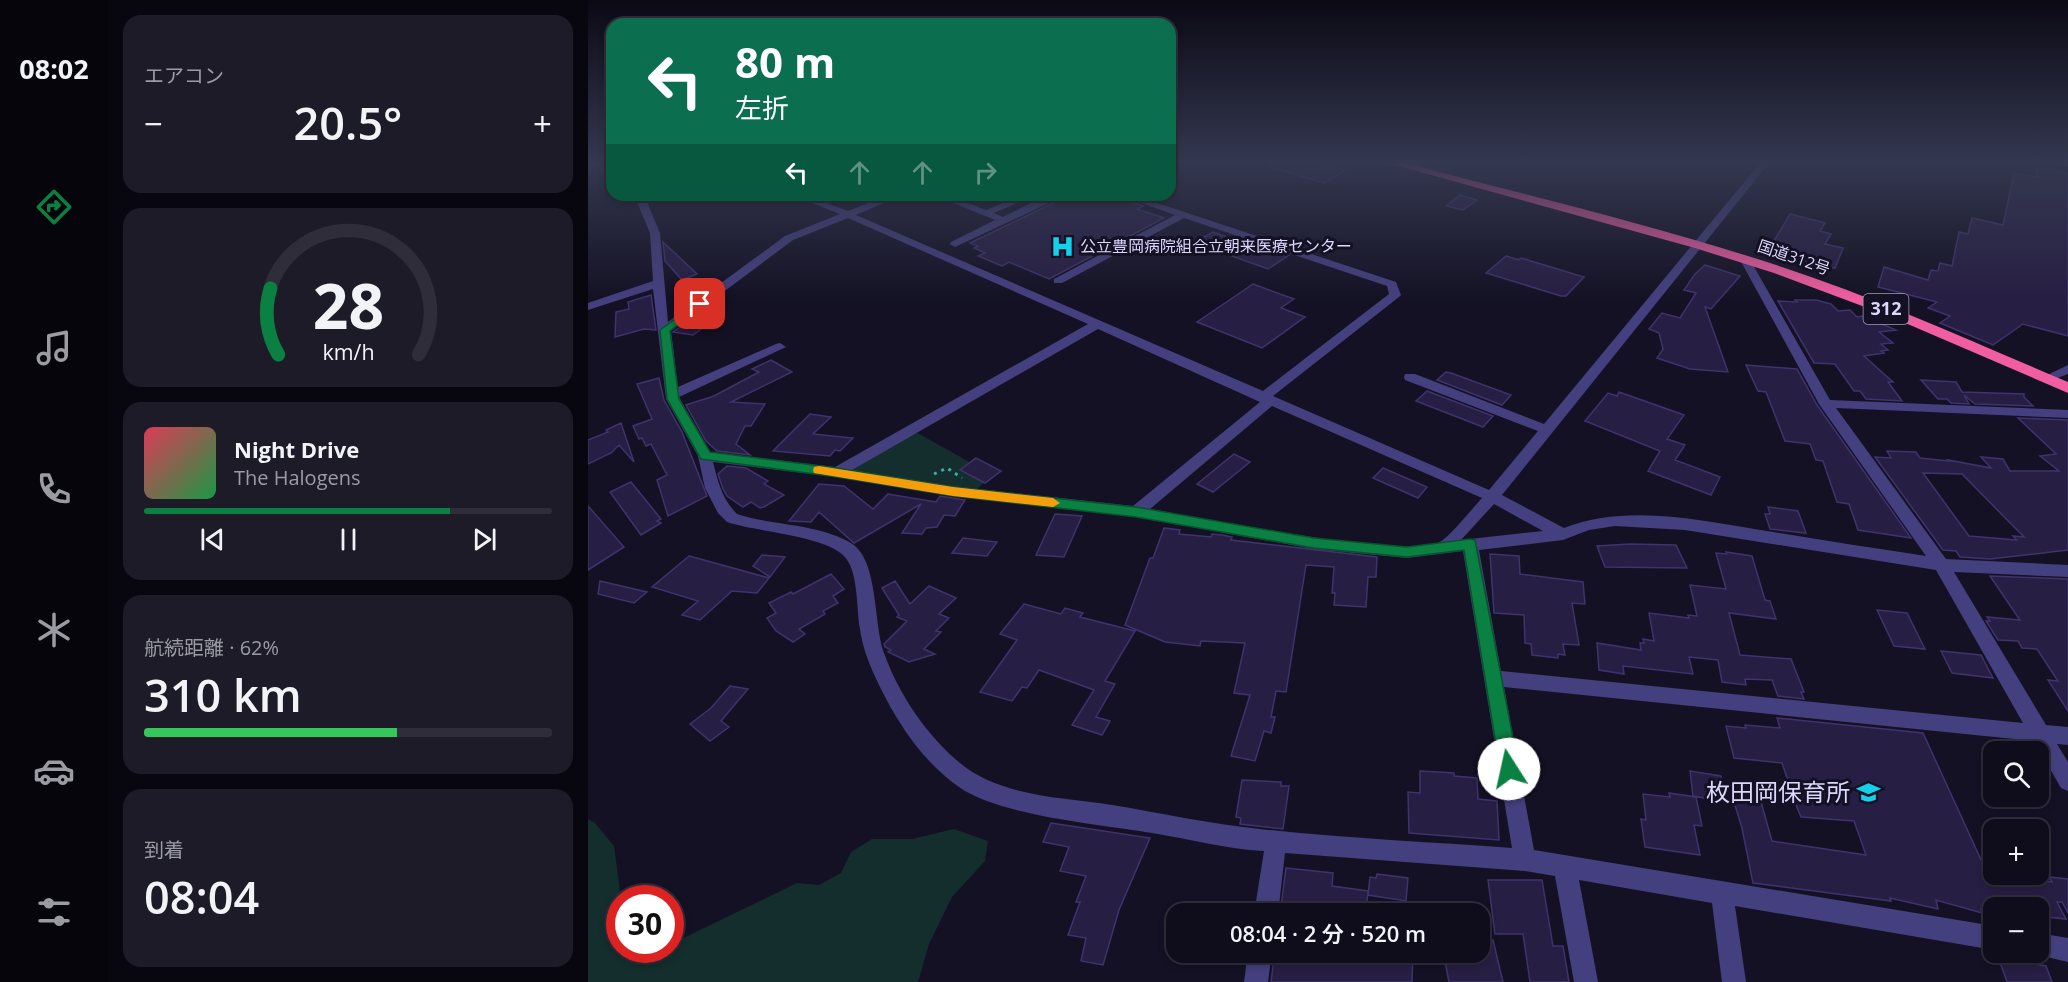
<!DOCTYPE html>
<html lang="ja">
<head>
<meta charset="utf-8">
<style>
  body { margin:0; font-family:"Open Sans","Noto Sans JP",sans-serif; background:#1d1b28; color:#f1f3f6; height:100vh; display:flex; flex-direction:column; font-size:22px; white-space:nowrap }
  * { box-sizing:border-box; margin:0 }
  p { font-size:20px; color:#9b9ca3 }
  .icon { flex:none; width:33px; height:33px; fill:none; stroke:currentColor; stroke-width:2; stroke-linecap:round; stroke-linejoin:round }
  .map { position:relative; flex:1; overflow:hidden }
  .details { display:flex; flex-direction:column; gap:15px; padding:15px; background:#08070f; width:480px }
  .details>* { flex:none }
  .guide { position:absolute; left:18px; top:18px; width:570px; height:183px; border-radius:18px; box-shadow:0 3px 9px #0003,0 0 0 2px #2f2d3a; background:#0b6e4f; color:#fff; overflow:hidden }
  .buttons { position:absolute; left:1395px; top:741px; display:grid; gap:12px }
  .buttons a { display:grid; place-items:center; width:66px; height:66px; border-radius:12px; background:#0f0d1b; box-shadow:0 3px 9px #0003,0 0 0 2px #2f2d3a; font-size:30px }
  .speed { position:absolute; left:18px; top:885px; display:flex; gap:12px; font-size:30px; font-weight:700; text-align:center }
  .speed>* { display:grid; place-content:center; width:78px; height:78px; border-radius:50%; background:#0f0d1b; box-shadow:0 3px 9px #0003,0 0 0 2px #2f2d3a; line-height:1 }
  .speed .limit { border:9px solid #d22; background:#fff; color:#111 }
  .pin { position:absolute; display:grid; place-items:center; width:51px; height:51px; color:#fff; margin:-26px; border-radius:12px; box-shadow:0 3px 9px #0006 }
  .me { position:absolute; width:66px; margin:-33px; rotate:350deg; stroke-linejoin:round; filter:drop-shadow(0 0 4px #0008) }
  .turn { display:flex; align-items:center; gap:21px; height:126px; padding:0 30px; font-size:27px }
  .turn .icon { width:78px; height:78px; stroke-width:2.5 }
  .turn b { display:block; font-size:42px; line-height:51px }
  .lanes { display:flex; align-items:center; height:57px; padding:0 30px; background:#0003; justify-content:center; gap:30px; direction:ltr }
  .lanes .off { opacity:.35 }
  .big { font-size:45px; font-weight:600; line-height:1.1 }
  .details .tile { flex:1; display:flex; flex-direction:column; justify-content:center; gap:9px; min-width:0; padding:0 21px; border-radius:18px; background:#1d1b28 }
  .details .dial { align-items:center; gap:0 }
  .dial svg { height:156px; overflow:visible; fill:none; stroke:#2f2d3a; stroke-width:7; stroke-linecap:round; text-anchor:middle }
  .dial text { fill:#f1f3f6; stroke:none }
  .song { display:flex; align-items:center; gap:18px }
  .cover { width:72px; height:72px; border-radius:9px; background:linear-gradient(135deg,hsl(350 70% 55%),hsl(140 70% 35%)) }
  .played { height:6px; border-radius:3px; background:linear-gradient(90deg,#0b8043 75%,#2f2d3a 75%) }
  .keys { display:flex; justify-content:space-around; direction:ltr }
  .heat { display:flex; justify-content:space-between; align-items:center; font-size:33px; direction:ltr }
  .charge { height:9px; border-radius:4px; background:linear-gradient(90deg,#34c759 62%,#2f2d3a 0) }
  .trip { position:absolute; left:578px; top:903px; width:324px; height:60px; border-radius:18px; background:#0f0d1b; box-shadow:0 3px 9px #0003,0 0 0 2px #2f2d3a; font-weight:600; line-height:60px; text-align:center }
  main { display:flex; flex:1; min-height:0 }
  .tab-bar { display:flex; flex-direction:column; width:108px; justify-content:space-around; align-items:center; background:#06050b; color:#9b9ca3 }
  .tab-bar .icon { width:42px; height:42px }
  .tab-bar .on { color:#0b8043 }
  .tab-bar b { font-size:27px; color:#f1f3f6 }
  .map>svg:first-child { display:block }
  .green { fill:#142d2d }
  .building { fill:#271e43; stroke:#3f336d; stroke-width:1.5; fill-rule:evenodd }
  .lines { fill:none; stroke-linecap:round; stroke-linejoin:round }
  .path { stroke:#3aada8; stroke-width:3; stroke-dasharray:3 5; stroke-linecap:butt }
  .minor { fill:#44407f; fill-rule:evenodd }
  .highway { fill:#f15da1; fill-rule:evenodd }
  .route { fill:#0b8043; stroke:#07532c; stroke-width:1.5 }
  .slow { fill:#f59e0b }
  .labels { text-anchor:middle; stroke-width:6; stroke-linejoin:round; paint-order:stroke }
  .far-poi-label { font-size:16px; fill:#dcd7fc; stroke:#141124; text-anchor:start }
  .far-street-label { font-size:16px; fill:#dcd7fc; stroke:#141124 }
  .shield { fill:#141124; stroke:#a09cbb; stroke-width:1.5 }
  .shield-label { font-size:18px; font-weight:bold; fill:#dcd7fc }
  .near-poi-label { font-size:24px; fill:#dcd7fc; stroke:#141124; text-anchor:end }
</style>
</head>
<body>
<main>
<nav class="tab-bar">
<b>08:02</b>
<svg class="icon on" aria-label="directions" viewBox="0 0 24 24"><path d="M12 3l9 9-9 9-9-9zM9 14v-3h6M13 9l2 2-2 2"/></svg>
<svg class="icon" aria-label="music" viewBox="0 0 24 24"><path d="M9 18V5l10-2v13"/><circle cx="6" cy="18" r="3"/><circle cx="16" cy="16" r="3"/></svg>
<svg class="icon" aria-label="phone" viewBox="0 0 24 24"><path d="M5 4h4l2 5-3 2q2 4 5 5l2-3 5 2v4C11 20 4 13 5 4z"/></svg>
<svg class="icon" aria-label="climate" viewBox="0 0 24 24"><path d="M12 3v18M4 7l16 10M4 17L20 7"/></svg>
<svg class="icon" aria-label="car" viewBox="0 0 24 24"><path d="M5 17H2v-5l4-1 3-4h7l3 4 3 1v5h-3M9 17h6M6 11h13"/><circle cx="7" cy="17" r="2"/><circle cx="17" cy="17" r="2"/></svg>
<svg class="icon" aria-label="filters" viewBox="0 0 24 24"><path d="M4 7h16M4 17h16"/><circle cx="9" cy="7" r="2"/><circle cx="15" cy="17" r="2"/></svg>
</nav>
<section class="details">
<div class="tile"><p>エアコン</p>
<div class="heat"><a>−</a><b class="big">20.5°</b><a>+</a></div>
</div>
<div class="tile dial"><svg viewBox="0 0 100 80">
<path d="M14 69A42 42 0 1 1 86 69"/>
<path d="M14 69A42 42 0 0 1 10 35" stroke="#0b8043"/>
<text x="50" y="56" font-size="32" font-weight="700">28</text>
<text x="50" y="72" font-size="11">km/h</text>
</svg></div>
<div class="tile">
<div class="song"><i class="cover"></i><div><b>Night Drive</b><p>The Halogens</p></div></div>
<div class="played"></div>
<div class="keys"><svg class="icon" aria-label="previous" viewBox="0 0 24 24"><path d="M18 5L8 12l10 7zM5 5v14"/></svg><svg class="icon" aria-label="pause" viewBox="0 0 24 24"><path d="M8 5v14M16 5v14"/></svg><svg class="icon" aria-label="next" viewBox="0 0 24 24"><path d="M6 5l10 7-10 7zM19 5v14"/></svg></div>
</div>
<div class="tile"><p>航続距離 · 62%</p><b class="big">310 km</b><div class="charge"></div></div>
<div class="tile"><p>到着</p><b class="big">08:04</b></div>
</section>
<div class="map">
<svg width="1480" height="982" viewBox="0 0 1480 982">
  <rect width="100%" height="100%" fill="#141124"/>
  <!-- green -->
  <path class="green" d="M 324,430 L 405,475 L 389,489 L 249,472 Z
    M 0,819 L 7,823 L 26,846 L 33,898 L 32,950 L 82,950 L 83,944 L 209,883 L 231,885 L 253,873 L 263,852 L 284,839 L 324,839 L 366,829 L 400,841 L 397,861 L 364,897 L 341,944 L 330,982 L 0,982 Z"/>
  <!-- building -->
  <path class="building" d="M 682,163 L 733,163 L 758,170 L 736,183 L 682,167 Z
    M 1450,167 L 1480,173 L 1480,336 L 1435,324 L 1405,345 L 1352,323 L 1362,316 L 1340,308 L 1349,302 L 1290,287 L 1296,267 L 1340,280 L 1343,270 L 1350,271 L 1352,263 L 1364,266 L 1371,232 L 1380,234 L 1384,218 L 1415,225 L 1426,173 L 1448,177 Z
    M 482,195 L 491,198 L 499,195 L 522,195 L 555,206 L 549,209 L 576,218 L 461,279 L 421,262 L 414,266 L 390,256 L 397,253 L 386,248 L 390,246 L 382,243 Z
    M 872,195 L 889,200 L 875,210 L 858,206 Z
    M 1202,214 L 1237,223 L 1232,231 L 1243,234 L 1237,244 L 1255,248 L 1247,268 L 1226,266 L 1211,259 L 1180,251 Z
    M 625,232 L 658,244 L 660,242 L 701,255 L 680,269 L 627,250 L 622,252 L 602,245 Z
    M 75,242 L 109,274 L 94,280 L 77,261 Z
    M 918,256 L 931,260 L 933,258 L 996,277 L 978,296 L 973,296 L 898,273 Z
    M 1117,265 L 1152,276 L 1123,309 L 1117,307 L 1140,372 L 1102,369 L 1069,358 L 1075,349 L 1071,333 L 1061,329 L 1074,313 L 1092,318 L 1108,293 L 1096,290 L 1107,274 Z
    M 665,284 L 706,299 L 693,308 L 717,317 L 674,348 L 609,322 Z
    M 63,295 L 68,330 L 56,329 L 27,337 L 28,312 L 41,309 L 40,302 Z
    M 1207,300 L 1228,300 L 1243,304 L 1250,311 L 1262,310 L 1269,317 L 1275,316 L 1308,330 L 1291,332 L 1305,343 L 1293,344 L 1300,350 L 1293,351 L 1296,353 L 1276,356 L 1305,382 L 1300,382 L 1314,401 L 1278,399 L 1272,391 L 1266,391 L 1247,364 L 1226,363 L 1190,301 L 1209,302 Z
    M 103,319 L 124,321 L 105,335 L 85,332 Z
    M 183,360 L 204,372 L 143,402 L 177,404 L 163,426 L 157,426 L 148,444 L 162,455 L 129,451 L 118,441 L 98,405 L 126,396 L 171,372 L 164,369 Z
    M 1158,365 L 1209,369 L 1229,405 L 1323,538 L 1270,530 L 1261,504 L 1249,502 L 1235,461 L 1228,460 L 1222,444 L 1197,441 L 1178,392 L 1170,391 Z
    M 858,372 L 863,373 L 923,395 L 914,405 L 849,380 Z
    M 71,378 L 76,400 L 94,432 L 119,496 L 80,516 L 69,480 L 79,475 L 63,444 L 58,446 L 54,438 L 51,439 L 45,426 L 64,419 L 49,384 Z
    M 1333,380 L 1368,382 L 1374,392 L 1436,394 L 1436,397 L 1445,406 L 1387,404 L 1376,395 L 1381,404 L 1363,403 L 1359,399 L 1350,399 Z
    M 839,391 L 905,416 L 895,427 L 828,401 Z
    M 1031,392 L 1096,415 L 1079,439 L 1097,445 L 1087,460 L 1132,477 L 1123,495 L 1060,471 L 1072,451 L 997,421 L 1020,393 L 1029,396 Z
    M 222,414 L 243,417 L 225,434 L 265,438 L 252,451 L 247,450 L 242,456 L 185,451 Z
    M 1430,418 L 1480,420 L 1480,550 L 1402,559 L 1372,557 L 1368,551 L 1355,550 L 1287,457 L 1303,458 L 1299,451 L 1328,452 L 1332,458 L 1361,461 L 1360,460 L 1403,468 L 1393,457 L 1415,459 L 1422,471 L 1471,471 L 1452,456 L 1468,454 ZM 1335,473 L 1374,474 L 1436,537 L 1425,536 L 1429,540 L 1381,536 Z
    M 33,423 L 46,462 L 31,445 L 23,453 L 0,464 L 0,440 L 20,432 L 18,430 Z
    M 646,454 L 662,462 L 625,492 L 609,484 Z
    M 388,458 L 413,471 L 397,483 L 372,470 Z
    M 139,466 L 158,468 L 180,481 L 176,484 L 196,495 L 176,507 L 172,508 L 163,502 L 155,507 L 139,496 L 135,489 L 130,474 Z
    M 795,468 L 839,487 L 830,498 L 785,478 Z
    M 43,482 L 73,519 L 69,521 L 73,523 L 53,535 L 22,492 Z
    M 231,484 L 256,486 L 285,509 L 300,494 L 348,502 L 352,496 L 377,500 L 367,516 L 356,515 L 349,527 L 338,528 L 334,534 L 314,533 L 333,504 L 266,543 L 231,512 L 223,522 L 201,521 Z
    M 0,506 L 36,547 L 0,570 Z
    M 1180,507 L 1210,511 L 1218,533 L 1182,529 L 1177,514 L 1182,514 Z
    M 467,514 L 494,516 L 476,557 L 448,555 Z
    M 576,528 L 592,530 L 591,534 L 623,537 L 624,534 L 634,535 L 644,537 L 643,540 L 789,557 L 788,577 L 780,577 L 778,607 L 746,605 L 747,593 L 744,593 L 746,567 L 718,565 L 698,692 L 688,691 L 683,717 L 687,717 L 683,733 L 676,731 L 667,761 L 643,756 L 662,695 L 646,693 L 657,643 L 613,641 L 612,646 L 577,642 L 537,625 L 562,558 L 565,558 Z
    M 375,538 L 409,542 L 399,556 L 364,553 Z
    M 1042,544 L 1088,545 L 1099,568 L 1017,567 L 1009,546 Z
    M 1138,552 L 1164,556 L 1177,600 L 1182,601 L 1188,619 L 1141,613 L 1152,655 L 1203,659 L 1216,692 L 1213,692 L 1216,699 L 1190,696 L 1184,680 L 1157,679 L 1158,685 L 1134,682 L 1130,660 L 1101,657 L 1105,674 L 1035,666 L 1036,674 L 1011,670 L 1009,643 L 1053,650 L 1052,643 L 1056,643 L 1055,639 L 1066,641 L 1061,613 L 1101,618 L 1100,615 L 1109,616 L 1102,585 L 1138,589 L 1128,553 L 1139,554 Z
    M 902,554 L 931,556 L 932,574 L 995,582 L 997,604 L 984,603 L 991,645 L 975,644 L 977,655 L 970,654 L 970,658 L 944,655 L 943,644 L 937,643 L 936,615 L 906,613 Z
    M 174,555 L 197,557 L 182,577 L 165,566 Z
    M 101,556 L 105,557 L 181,578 L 169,593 L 144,591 L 112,620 L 94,615 L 110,601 L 64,587 Z
    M 243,574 L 256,589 L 245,596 L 250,603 L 235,611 L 237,614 L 211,629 L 217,634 L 205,642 L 188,631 L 179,618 L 188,613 L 181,603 L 203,592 L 205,594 Z
    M 1402,576 L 1480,579 L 1480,711 L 1460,680 L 1470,681 L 1449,649 L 1434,648 L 1430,641 L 1410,640 L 1398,621 L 1402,621 L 1399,617 L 1432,620 Z
    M 12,581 L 59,592 L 46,603 L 10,594 Z
    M 307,581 L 322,604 L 341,586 L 368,598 L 351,614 L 361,618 L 348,631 L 353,632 L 336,649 L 347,654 L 321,662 L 300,652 L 303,650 L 297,647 L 296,644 L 319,621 L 309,617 L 311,615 L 294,588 Z
    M 436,604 L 473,614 L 477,608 L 495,613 L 492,617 L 547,631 L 517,681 L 527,684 L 508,717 L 522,721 L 514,735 L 484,725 L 506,690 L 451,670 L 439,688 L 434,687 L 424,701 L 392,692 L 429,640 L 412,634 Z
    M 1289,610 L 1319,613 L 1337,649 L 1306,646 Z
    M 1353,651 L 1393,655 L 1405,678 L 1364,673 Z
    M 142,686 L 160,689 L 133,721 L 141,727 L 122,741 L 102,724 L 123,708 Z
    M 1189,718 L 1335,733 L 1400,875 L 1464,882 L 1461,877 L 1480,879 L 1480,913 L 1474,902 L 1469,902 L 1478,919 L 1450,916 L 1450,908 L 1406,908 L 1406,911 L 1393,909 L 1394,913 L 1348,900 L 1350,909 L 1302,898 L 1303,901 L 1165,883 L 1154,828 L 1145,799 L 1173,802 L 1184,841 L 1278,855 L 1266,821 L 1213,817 L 1208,805 L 1205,805 L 1200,790 L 1203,790 L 1194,763 L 1146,758 L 1138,726 L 1158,728 L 1157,725 L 1192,728 Z
    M 832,771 L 866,773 L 866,776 L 889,778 L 890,799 L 909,801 L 911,840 L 821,833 L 820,792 L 832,793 Z
    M 1102,771 L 1133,776 L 1138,802 L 1105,796 Z
    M 654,780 L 693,782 L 693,786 L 701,786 L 695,829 L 652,824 L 653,818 L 648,817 Z
    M 1081,793 L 1108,797 L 1114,826 L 1106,825 L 1112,855 L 1057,847 L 1053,819 L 1058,820 L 1055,794 L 1082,797 Z
    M 463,823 L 562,838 L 531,910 L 515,965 L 493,961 L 498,938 L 480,935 L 492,902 L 488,902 L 498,876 L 472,871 L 481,847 L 455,842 Z
    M 698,868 L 745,873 L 744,886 L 780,891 L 778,914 L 692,914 Z
    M 789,874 L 820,878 L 818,901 L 780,895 L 782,877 L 788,878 Z
    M 900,880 L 954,880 L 965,946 L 975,946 L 981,982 L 942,982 L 935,934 L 907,934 Z
    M 905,940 L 915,982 L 861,982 L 855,952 L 891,952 L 891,942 Z
    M 687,952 L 825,952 L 824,982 L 683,982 Z
    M 1410,957 L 1458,966 L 1464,982 L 1419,982 Z"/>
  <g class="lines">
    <!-- path -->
    <path class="path" d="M 346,474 L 359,468 L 374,478"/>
    <!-- minor -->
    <path class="minor" d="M 0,163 L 18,163 L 0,169 Z
      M 1172,163 L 1181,163 L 914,495 L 976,528 C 1041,503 1113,521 1179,531 C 1232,540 1285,548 1338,556 L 1231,404 L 1151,258 L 1156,255 L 1161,258 L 1242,400 L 1480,410 L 1480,418 L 1248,408 L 1358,559 L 1480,565 L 1480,577 L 1366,572 L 1458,725 L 1480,727 L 1480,745 L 1469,744 L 1480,762 L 1480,791 L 1473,788 L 1446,741 L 916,687 L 946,850 L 1406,926 L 1406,950 L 1147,906 L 1158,982 L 1134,982 L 1124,903 L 991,880 L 1010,982 L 986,982 L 967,876 L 937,871 L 697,853 L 690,914 L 666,914 L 676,851 C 638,849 601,839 564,833 C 512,824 412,816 371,787 C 332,760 304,715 285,672 C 279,658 274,644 272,629 C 268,609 271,569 255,555 C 233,535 169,532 139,522 L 130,513 L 117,488 L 110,456 L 78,399 L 65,289 L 0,310 L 0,303 L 65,281 L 62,233 L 46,195 L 56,195 L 72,233 L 80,322 L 197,236 L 252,214 L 204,195 L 217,195 L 260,211 L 301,195 L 314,195 L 268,215 L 675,391 L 801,294 L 799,286 L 596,218 L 474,283 L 466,283 L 466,279 L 587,215 L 531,195 L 545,195 L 808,282 L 813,295 L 811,297 L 685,396 L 901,490 L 950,431 L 817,380 L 816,377 L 817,374 L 827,374 L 956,424 ZM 260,218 L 500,324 L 247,467 L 122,452 L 91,397 L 198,347 L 192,343 L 188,344 L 90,387 L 83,331 L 205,240 ZM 510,329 L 672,402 L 545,506 L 365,486 L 264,470 ZM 684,406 L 894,498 C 884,509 863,535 852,542 C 822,560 607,517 562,509 ZM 125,462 L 249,477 L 365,496 L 548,517 L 726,549 L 819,558 L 875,551 L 924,848 C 840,842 755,838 672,829 C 622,824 573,813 524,805 C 474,797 413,797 372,763 C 339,736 310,693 296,653 C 285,623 291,560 263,543 C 229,523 185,526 149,514 C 134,499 130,482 125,462 ZM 906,504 L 955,531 L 873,540 ZM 1027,526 L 1097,530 L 1348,570 L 1435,723 L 913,671 L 891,550 L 975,540 L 1001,530 Z
      M 1472,163 L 1480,163 L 1480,167 L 1473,165 Z
      M 346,195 L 359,195 L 398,210 L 434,195 L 447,195 L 406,213 L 415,217 L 459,195 L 469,195 L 463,202 L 367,247 L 362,244 L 363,242 L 407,220 Z
      M 1480,365 L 1480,374 L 1459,382 L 1453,378 Z
      M 1450,933 L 1480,938 L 1480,962 L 1442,953 L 1450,952 Z
      M 660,952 L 684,952 L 680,982 L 656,982 Z"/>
    <!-- highway -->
    <path class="highway" d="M 800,163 L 817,163 C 942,196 1070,226 1194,267 C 1291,299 1385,342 1480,382 L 1480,393 L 1301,316 L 1186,273 L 1107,248 Z"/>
  </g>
  <!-- sky -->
  <linearGradient id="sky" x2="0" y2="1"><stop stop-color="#0b0914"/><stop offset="0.54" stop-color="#343850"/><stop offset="1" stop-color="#343850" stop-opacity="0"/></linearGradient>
  <rect width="1480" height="300" fill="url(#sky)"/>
  <!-- route -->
  <path class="route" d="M 112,301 L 116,302 L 116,306 L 82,331 L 91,399 L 122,452 L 249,468 L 365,487 L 548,507 L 726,538 L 819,547 L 882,539 L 887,540 L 931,769 L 928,776 L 921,778 L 915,776 L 912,769 L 876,550 L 819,557 L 726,548 L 548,517 L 365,496 L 249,477 L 113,459 L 79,399 L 72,330 Z"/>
  <!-- slow -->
  <path class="slow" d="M 231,466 L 365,487 L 465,498 L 472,503 L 465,507 L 365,496 L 226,473 L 225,470 L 226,467 Z"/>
  <!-- icons -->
  <defs>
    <symbol id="hospital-bare" viewBox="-9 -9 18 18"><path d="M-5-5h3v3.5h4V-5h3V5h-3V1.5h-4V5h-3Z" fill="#14d1eb" stroke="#141124" stroke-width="2.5" paint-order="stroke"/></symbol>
    <symbol id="school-bare" viewBox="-9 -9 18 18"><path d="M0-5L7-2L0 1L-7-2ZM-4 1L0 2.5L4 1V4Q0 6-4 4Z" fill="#14d1eb" stroke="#141124" stroke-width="2.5" paint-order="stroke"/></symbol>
  </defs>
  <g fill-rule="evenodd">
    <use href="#hospital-bare" x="458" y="230" width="33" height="33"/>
    <use href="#school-bare" x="1264" y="776" width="33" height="33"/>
  </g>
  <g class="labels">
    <!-- far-poi labels -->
    <g class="far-poi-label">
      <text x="492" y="252">公立豊岡病院組合立朝来医療センター</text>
    </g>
    <!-- far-street labels -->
    <g class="far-street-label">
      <text transform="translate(1206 257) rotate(19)" y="6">国道312号</text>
    </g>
    <!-- shield labels -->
    <rect class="shield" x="1275.5" y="294" width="45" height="30" rx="4.5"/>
    <g class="shield-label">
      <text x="1298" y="315">312</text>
    </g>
    <!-- near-poi labels -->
    <g class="near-poi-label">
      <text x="1262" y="801">枚田岡保育所</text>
    </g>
  </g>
</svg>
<div class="buttons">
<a><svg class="icon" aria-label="search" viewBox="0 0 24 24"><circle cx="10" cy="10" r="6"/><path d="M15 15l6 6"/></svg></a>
<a>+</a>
<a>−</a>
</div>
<div class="speed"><div class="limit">30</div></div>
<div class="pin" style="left:112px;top:304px;background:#d93025"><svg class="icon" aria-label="arrive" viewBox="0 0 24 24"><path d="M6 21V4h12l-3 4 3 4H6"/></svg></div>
<svg class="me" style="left:921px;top:769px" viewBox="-20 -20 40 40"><circle r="19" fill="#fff"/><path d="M0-13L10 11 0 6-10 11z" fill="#0b8043"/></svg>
<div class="trip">08:04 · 2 分 · 520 m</div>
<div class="guide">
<div class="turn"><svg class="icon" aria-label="left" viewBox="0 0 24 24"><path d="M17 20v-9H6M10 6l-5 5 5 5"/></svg><div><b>80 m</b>左折</div></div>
<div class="lanes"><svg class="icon" aria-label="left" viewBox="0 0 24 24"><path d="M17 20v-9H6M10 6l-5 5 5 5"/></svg><svg class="icon off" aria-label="ahead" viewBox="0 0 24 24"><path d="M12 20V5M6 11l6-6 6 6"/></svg><svg class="icon off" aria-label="ahead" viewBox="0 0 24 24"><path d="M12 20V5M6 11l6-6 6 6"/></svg><svg class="icon off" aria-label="right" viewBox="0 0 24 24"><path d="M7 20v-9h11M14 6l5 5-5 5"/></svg></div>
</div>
</div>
</main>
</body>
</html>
